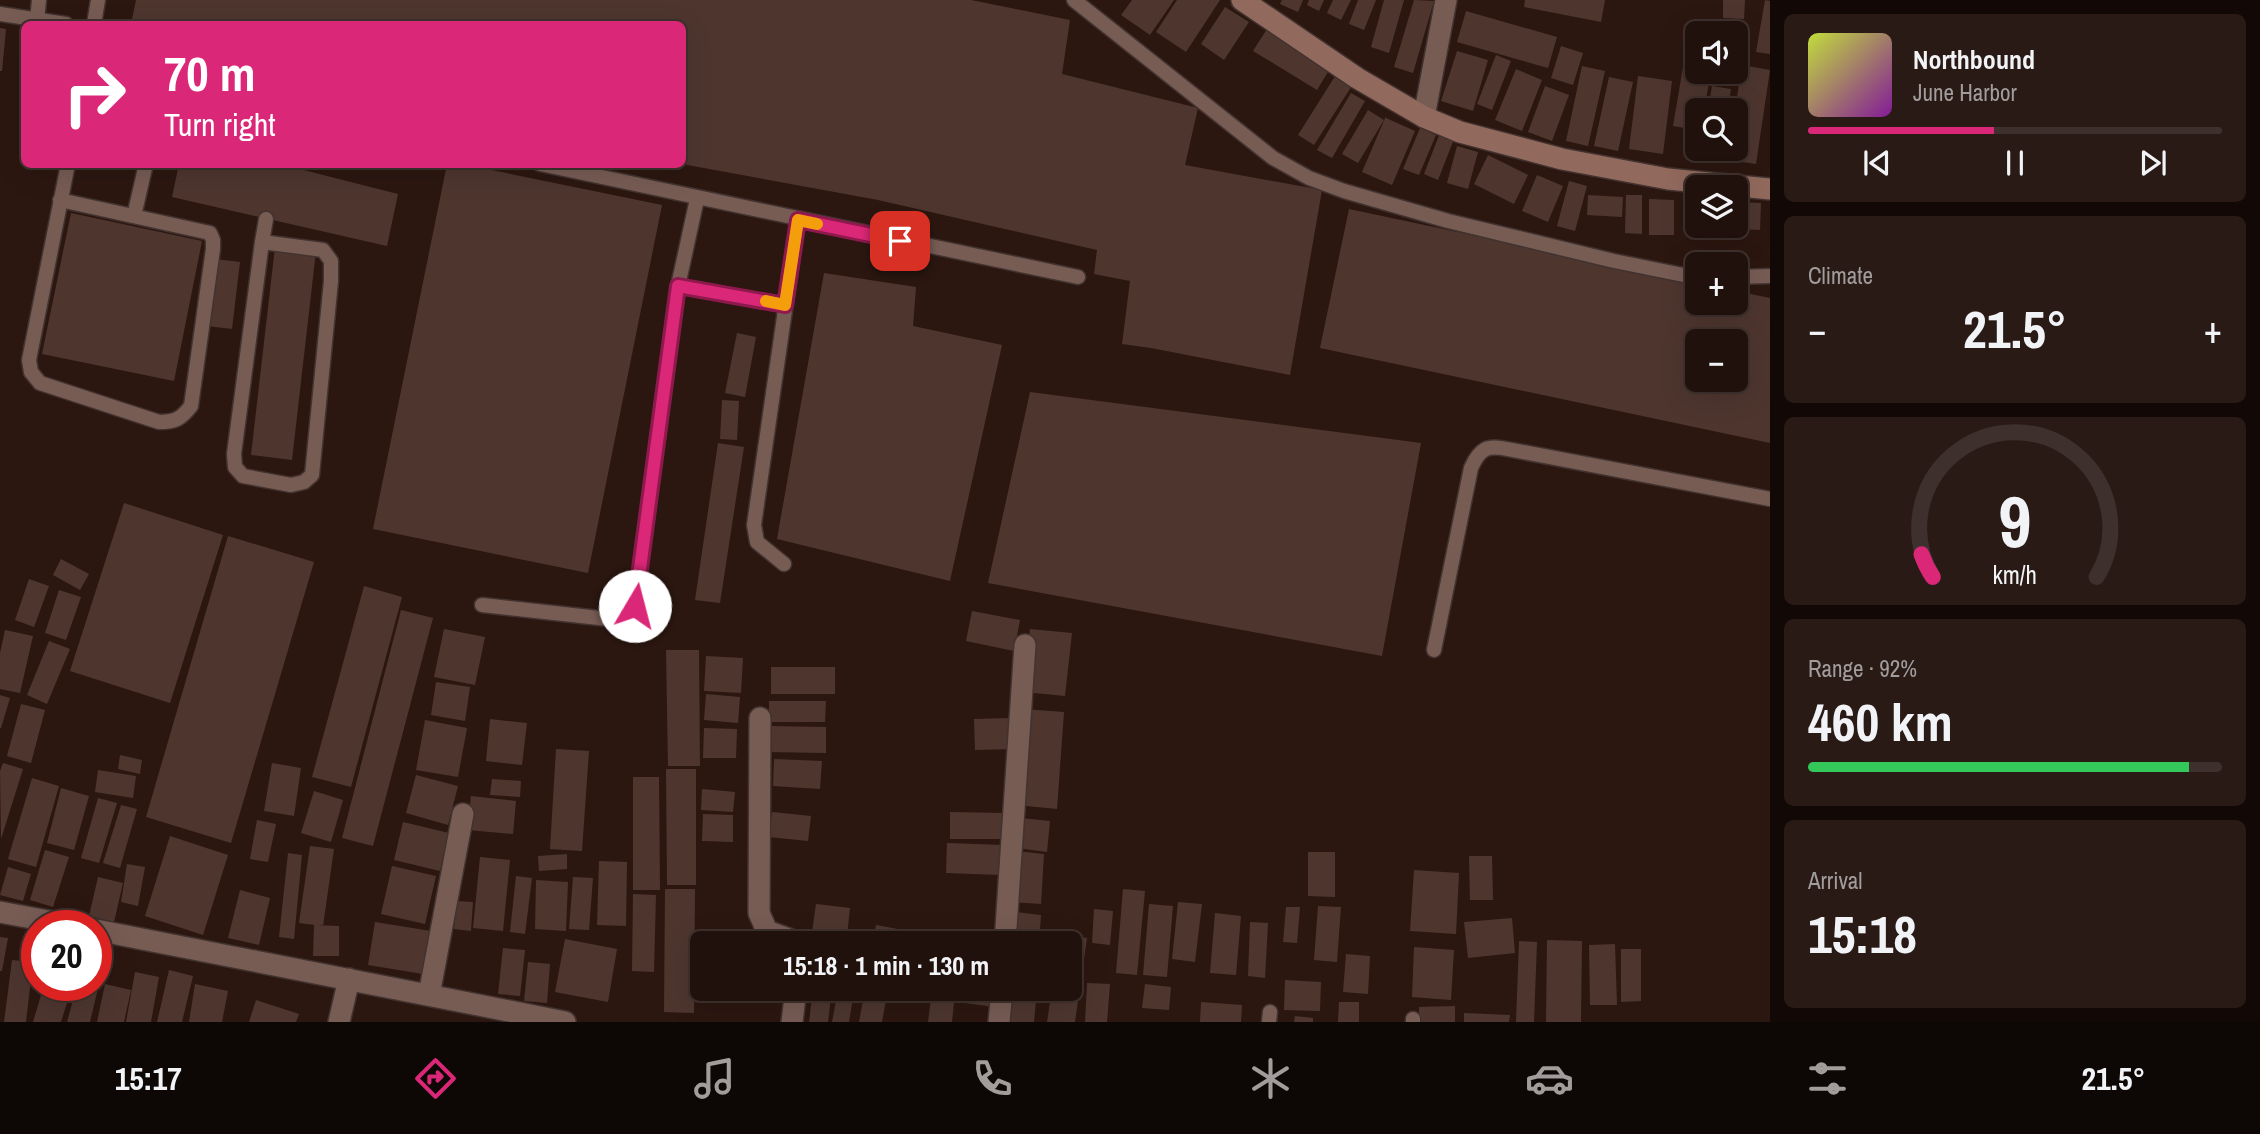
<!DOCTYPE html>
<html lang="en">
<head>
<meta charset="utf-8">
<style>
  body { margin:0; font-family:"Archivo Narrow",sans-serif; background:#291a15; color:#f1f3f6; height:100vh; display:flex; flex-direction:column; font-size:26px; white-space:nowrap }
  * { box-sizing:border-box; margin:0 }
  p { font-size:23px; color:#a29d9d }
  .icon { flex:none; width:38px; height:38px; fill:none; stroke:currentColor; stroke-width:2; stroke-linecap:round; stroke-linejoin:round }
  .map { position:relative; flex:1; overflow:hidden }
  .side { display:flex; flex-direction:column; gap:14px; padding:14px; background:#120907; width:490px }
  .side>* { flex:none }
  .banner { position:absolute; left:21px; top:21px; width:665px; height:147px; border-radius:10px; box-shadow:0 7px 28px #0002,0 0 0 2px #3e312d; background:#db2777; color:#fff; overflow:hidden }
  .tools { position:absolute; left:1685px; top:21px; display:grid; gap:14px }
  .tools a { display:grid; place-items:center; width:63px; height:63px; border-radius:10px; background:#21110c; box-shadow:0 7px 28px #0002,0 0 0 2px #3e312d; font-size:35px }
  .speed { position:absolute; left:21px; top:910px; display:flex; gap:14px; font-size:35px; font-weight:700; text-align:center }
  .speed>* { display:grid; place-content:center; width:91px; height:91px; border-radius:50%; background:#21110c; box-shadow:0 7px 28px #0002,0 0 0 2px #3e312d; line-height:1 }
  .speed .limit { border:10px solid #d22; background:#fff; color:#111 }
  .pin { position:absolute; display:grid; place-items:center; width:60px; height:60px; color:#fff; margin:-30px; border-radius:14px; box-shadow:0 4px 10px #0006 }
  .me { position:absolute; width:77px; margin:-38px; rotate:8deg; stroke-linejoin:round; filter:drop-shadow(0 0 5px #0008) }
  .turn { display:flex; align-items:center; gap:24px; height:147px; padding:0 28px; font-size:32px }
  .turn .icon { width:91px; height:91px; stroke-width:2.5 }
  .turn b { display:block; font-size:49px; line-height:60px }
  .big { font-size:52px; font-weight:700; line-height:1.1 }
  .side .widget { flex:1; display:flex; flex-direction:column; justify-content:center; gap:10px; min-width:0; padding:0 24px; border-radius:10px; background:#291a15 }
  .side .dial { align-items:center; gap:0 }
  .dial svg { height:182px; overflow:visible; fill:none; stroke:#3e312d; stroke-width:7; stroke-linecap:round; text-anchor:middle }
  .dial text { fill:#f1f3f6; stroke:none }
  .song { display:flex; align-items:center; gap:21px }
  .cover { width:84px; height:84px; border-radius:10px; background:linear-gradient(135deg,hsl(70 70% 55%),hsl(290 70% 35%)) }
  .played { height:7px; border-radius:4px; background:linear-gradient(90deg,#db2777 45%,#3e312d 45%) }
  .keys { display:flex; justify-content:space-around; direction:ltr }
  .heat { display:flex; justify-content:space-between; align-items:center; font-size:38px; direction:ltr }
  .charge { height:10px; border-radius:5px; background:linear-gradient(90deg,#34c759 92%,#3e312d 0) }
  .trip { position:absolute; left:690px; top:931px; width:392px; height:70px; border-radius:10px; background:#21110c; box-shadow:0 7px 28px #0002,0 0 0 2px #3e312d; font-weight:700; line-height:70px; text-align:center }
  .dock { display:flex; height:112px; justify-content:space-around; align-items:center; background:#0d0705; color:#a29d9d }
  .dock .icon { width:49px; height:49px }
  .dock .selected { color:#db2777 }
  .dock b { font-size:32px; color:#f1f3f6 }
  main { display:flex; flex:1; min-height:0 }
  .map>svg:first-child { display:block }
  .building { fill:#4e362f; fill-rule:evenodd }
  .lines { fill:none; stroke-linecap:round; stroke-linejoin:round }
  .lane-casing { stroke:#423230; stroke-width:17 }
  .street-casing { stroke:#423230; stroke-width:24 }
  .secondary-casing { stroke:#423230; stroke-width:24 }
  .lane { stroke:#775c54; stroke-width:14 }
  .street { stroke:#775c54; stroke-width:21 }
  .secondary { stroke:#926a5d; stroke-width:21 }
  .route-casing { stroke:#8e194d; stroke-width:18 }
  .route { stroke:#db2777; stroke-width:12 }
  .slow { stroke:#f59e0b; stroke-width:12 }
</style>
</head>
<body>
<main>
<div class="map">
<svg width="1770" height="1022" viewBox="0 0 1770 1022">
  <rect width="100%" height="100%" fill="#2c1710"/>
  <!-- building -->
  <path class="building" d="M 136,0 L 971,0 L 1070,20 L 1062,74 L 1198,108 L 1185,165 L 1322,190 L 1290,375 L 1151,348 L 1122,344 L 1130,281 L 1094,274 L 1097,250 L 878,200 L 682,164 L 682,24 L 131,24 Z
    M 1132,0 L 1174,0 L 1150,35 L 1121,15 Z
    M 1177,0 L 1220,0 L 1186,52 L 1156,32 Z
    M 1282,0 L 1303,0 L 1298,12 L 1280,4 Z
    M 1309,0 L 1324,0 L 1319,11 L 1307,5 Z
    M 1333,0 L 1351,0 L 1341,20 L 1327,13 Z
    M 1358,0 L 1376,0 L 1364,30 L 1349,24 Z
    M 1384,0 L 1404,0 L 1389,53 L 1371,47 Z
    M 1414,0 L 1434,1 L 1413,73 L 1394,67 Z
    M 1525,0 L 1605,0 L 1601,22 L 1524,7 Z
    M 1723,0 L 1745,0 L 1744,19 L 1723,18 Z
    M 1765,0 L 1770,1 L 1770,54 L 1756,52 Z
    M 1225,7 L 1249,22 L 1224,60 L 1201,44 Z
    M 1466,11 L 1557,37 L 1548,68 L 1457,42 Z
    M 1725,26 L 1742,29 L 1737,52 L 1736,33 L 1723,33 Z
    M 0,28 L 6,29 L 2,71 L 0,71 Z
    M 1267,29 L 1331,67 L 1317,90 L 1253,51 Z
    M 1688,38 L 1698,39 L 1698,72 L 1711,72 L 1704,110 L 1698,110 L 1698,130 L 1673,126 Z
    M 1561,46 L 1583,53 L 1573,85 L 1551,78 Z
    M 1457,51 L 1488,60 L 1473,111 L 1441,101 Z
    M 1496,55 L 1511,61 L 1492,110 L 1477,104 Z
    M 1742,65 L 1770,70 L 1756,164 L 1728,160 L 1730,149 L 1736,149 L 1735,110 Z
    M 1582,66 L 1605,71 L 1588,146 L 1566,141 Z
    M 1516,69 L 1542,80 L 1522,131 L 1495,120 Z
    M 1339,70 L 1355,81 L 1314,145 L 1298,135 Z
    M 1716,72 L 1734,72 L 1731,86 L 1714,83 Z
    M 1638,76 L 1672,81 L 1663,154 L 1629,149 Z
    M 1609,77 L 1633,82 L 1618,151 L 1594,146 Z
    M 1545,86 L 1569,95 L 1552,141 L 1528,132 Z
    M 1712,86 L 1731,89 L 1728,110 L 1708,110 Z
    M 1351,93 L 1365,101 L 1332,158 L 1317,150 Z
    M 1368,110 L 1384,120 L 1358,163 L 1342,154 Z
    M 1386,116 L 1386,118 L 1415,131 L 1392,185 L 1362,172 Z
    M 1420,128 L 1436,135 L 1419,175 L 1403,169 Z
    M 1440,133 L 1454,139 L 1438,180 L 1424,174 Z
    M 1457,146 L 1478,152 L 1468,189 L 1447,183 Z
    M 1703,149 L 1723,149 L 1722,158 L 1702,155 Z
    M 1488,155 L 1528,175 L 1514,204 L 1474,184 Z
    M 179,164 L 280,164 L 398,194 L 387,246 L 172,197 Z
    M 447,164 L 462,164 L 662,205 L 588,573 L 373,529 Z
    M 1537,175 L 1563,186 L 1548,222 L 1522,211 Z
    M 1569,181 L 1587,186 L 1575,231 L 1557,226 Z
    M 1588,195 L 1623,197 L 1622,217 L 1587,215 Z
    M 1626,195 L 1642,195 L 1642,234 L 1625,233 Z
    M 1649,199 L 1674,200 L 1674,235 L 1649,235 Z
    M 1685,199 L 1698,199 L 1698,227 L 1684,226 Z
    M 1736,202 L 1761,203 L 1760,230 L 1717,228 L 1717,226 L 1736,226 Z
    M 1349,209 L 1698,283 L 1698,303 L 1736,303 L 1736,291 L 1770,298 L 1770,443 L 1320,348 ZM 1698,341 L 1736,341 L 1736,380 L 1698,380 Z
    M 71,213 L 202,241 L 174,381 L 42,354 Z
    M 275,247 L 316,251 L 292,460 L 251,455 Z
    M 215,259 L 240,262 L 232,329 L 207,326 Z
    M 824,273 L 916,287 L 913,326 L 1002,345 L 950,581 L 777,539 Z
    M 737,333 L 756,337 L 745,397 L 725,393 Z
    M 1030,392 L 1421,443 L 1382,656 L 988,583 Z
    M 722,400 L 739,401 L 737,440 L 720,439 Z
    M 718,443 L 744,447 L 720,603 L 695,600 Z
    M 124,503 L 223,535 L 170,703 L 70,671 Z
    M 228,536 L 314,562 L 231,843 L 146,817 Z
    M 61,559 L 89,574 L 80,590 L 53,575 Z
    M 29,579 L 49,586 L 34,627 L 15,620 Z
    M 364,586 L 402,597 L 351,787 L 312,777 Z
    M 59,590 L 81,597 L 66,640 L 45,633 Z
    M 401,610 L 433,618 L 373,846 L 342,838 Z
    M 972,611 L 1020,620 L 1014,651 L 966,641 Z
    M 444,629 L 485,637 L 475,685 L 434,677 Z
    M 1030,629 L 1072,633 L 1065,696 L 1024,692 Z
    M 5,630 L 33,636 L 20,693 L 0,689 L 0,653 Z
    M 49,641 L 70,649 L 47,704 L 27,695 Z
    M 666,650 L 699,650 L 700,766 L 668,766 Z
    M 706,656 L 743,658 L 741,693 L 704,691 Z
    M 771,667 L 835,667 L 835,694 L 771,694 Z
    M 436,682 L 470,687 L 465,721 L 431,715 Z
    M 706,694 L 740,697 L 738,723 L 704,720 Z
    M 0,695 L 10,698 L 1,728 L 0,728 Z
    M 769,701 L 826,701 L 825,722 L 769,722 Z
    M 21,704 L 45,710 L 31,763 L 7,756 Z
    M 1023,709 L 1064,712 L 1057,809 L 1016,805 Z
    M 1013,718 L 1014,749 L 975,750 L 974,719 Z
    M 490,719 L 527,723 L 522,765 L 486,761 Z
    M 425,720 L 467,728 L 458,777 L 416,770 Z
    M 769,726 L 826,727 L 826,753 L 768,752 Z
    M 704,728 L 737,729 L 736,758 L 703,758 Z
    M 556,749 L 589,751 L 582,851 L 550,849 Z
    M 120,755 L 142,760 L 140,774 L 118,769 Z
    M 774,759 L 822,761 L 820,789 L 773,786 Z
    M 3,763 L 23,769 L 1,839 L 0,771 Z
    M 272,763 L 301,768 L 294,816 L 264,811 Z
    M 666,769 L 696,769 L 696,885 L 667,885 Z
    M 98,770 L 136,776 L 133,798 L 95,792 Z
    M 416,775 L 458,786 L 448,825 L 406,813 Z
    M 633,777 L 659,777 L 660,890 L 633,890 Z
    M 32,778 L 59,786 L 36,867 L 8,859 Z
    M 492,779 L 521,781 L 520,797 L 490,795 Z
    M 61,788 L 89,796 L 74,850 L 47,843 Z
    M 702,789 L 735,792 L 733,812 L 701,810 Z
    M 314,791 L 343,800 L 331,842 L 301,833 Z
    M 471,796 L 516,801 L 513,834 L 467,830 Z
    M 98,798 L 117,803 L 99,863 L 81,858 Z
    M 121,805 L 137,809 L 120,868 L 103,863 Z
    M 772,812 L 811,816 L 808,841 L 769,837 Z
    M 950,812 L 1005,813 L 1005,839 L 950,839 Z
    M 703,814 L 733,815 L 733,842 L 702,841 Z
    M 1020,818 L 1050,821 L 1047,852 L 1017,848 Z
    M 257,820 L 276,824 L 268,862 L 250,859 Z
    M 403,822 L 449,833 L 440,871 L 394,860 Z
    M 170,836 L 228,855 L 203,935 L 145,916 Z
    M 947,843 L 1003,845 L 1002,875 L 946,873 Z
    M 310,846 L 334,849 L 323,926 L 299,923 Z
    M 45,850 L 69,857 L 53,907 L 30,900 Z
    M 1015,851 L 1044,854 L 1041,904 L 1011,902 Z
    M 1308,852 L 1335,852 L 1335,897 L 1308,896 Z
    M 288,853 L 302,855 L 294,939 L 279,937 Z
    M 567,854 L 567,869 L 539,871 L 538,856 Z
    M 1469,856 L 1492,856 L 1493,900 L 1470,900 Z
    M 480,857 L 510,860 L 503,931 L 473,928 Z
    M 599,861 L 627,862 L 626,926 L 597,925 Z
    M 127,864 L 145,867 L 138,906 L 121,902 Z
    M 392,866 L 436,876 L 425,924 L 381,914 Z
    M 8,867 L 31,874 L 23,901 L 0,895 Z
    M 1414,870 L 1459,873 L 1456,934 L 1410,931 Z
    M 516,876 L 532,878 L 525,934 L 510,932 Z
    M 98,877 L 123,883 L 114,922 L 89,916 Z
    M 573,877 L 593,878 L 589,930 L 569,929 Z
    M 536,880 L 568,882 L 566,931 L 535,929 Z
    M 665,889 L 695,889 L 694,1013 L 664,1012 Z
    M 1123,889 L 1145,891 L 1137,975 L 1116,973 Z
    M 240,890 L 270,898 L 259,945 L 228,938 Z
    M 633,894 L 656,895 L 654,972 L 632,971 Z
    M 457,901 L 473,902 L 471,931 L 454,929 Z
    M 1178,902 L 1202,904 L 1195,962 L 1172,959 Z
    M 816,904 L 850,908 L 847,935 L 812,932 Z
    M 1149,904 L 1173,906 L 1167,977 L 1143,975 Z
    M 1318,906 L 1341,907 L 1337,962 L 1314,960 Z
    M 1286,907 L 1300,907 L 1297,943 L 1283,942 Z
    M 1094,909 L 1113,911 L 1110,945 L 1092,943 Z
    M 1015,912 L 1041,915 L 1039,943 L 1012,943 Z
    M 1215,913 L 1241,916 L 1236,975 L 1210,973 Z
    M 1512,918 L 1515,953 L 1468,958 L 1464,922 Z
    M 375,922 L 431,931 L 423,974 L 368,965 Z
    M 1250,922 L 1268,923 L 1265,978 L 1248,976 Z
    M 314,925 L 339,926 L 339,956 L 313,956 Z
    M 876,925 L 898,929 L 896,943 L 873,943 Z
    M 967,929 L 1000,932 L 999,943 L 965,943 Z
    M 1059,934 L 1087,938 L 1075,1022 L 1047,1022 L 1052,989 L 1069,989 L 1069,943 L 1058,943 Z
    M 0,937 L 8,938 L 2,971 L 0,971 Z
    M 565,939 L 617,949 L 608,1002 L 555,992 Z
    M 1547,940 L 1582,941 L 1581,1022 L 1546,1022 Z
    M 1519,941 L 1537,942 L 1534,1022 L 1516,1022 Z
    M 1615,944 L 1617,1005 L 1590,1005 L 1589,945 Z
    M 1414,947 L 1454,950 L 1451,1000 L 1412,997 Z
    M 503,948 L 525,950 L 520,996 L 498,994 Z
    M 1621,949 L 1641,949 L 1641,1001 L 1621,1002 Z
    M 1346,954 L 1370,956 L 1368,994 L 1343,992 Z
    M 96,957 L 105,959 L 90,1022 L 67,1022 L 77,985 L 96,985 Z
    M 12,960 L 33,962 L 26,1022 L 4,1022 Z
    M 528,962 L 550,964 L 547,1003 L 524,1001 Z
    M 169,970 L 193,976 L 182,1022 L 157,1022 Z
    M 135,972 L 159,977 L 151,1022 L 126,1022 Z
    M 1285,980 L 1321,982 L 1320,1011 L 1284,1010 Z
    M 1087,983 L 1110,984 L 1107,1022 L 1085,1022 Z
    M 105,984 L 131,990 L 124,1022 L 97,1022 Z
    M 195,984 L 228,991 L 222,1022 L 189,1022 Z
    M 1145,984 L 1171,987 L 1169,1010 L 1142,1008 Z
    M 44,985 L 56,985 L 71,990 L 61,1022 L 33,1022 Z
    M 813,989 L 832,989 L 828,1022 L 809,1022 Z
    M 865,989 L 888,989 L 882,1022 L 859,1022 Z
    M 909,989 L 927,989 L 926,993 Z
    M 967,989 L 997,989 L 995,1007 L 965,1003 Z
    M 1006,989 L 1037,989 L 1034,1022 L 1003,1022 Z
    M 932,991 L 955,993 L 952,1022 L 928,1022 Z
    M 837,995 L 853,998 L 849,1022 L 832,1022 Z
    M 256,1000 L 299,1014 L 296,1022 L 249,1022 Z
    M 1201,1002 L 1242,1005 L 1241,1022 L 1200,1022 Z
    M 1339,1002 L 1359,1002 L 1359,1022 L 1338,1022 Z
    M 1455,1006 L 1455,1022 L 1419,1022 L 1419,1007 Z
    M 1464,1013 L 1510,1015 L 1509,1022 L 1464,1022 Z
    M 1295,1016 L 1313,1018 L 1313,1022 L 1294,1022 Z"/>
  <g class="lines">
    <defs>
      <path id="lane" d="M 1074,0 L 1273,158 L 1309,178 L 1344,191 L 1448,221 L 1614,261 L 1698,278
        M 0,14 L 66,24
        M 37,21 L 39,0
        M 94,24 L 98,0
        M 540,164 L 1078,277
        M 60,200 L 210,233 L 213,240 L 213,249 L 191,406 C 181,419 175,422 159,422 L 40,383 L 31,372 L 29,360 L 68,164
        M 134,216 L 146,164
        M 262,242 L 323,250 L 331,261 L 331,281 L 312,475 L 304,482 L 291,485 L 243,476 L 235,467 L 234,454 L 262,242 L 266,219
        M 1736,277 L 1770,276
        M 678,286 L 785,305
        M 784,564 L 757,542 L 754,525 L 798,220
        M 482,605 L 617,620 L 627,617 L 635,606 L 678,286 L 697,199
        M 1434,650 L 1471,468 C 1480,448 1487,445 1507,449 L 1770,499
        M 1413,1019 L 1413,1022
        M 1269,1022 L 1270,1012"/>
      <path id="street" d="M 1424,117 L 1446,0
        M 760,718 L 759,913 L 767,931 L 789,939 L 793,943
        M 0,912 L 75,926
        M 96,930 L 565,1022
        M 1005,943 L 1025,645
        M 429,995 L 463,814
        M 339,1022 L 349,979
        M 792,1022 L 796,989
        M 999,1022 L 1002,989"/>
      <path id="secondary" d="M 1242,0 L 1357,78 L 1424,117 L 1460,132 L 1562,159 L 1668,179 L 1770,189"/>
    </defs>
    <!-- lane casing -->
    <use href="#lane" class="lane-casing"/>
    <!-- street casing -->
    <use href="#street" class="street-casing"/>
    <!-- secondary casing -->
    <use href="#secondary" class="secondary-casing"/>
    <!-- lane -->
    <use href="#lane" class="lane"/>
    <!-- street -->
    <use href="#street" class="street"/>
    <!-- secondary -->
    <use href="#secondary" class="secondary"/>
  </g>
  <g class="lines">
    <defs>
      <path id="route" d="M 635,606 L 678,286 L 785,305 L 798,220 L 900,241"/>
    </defs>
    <!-- route casing -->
    <use href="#route" class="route-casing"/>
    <!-- route -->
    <use href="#route" class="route"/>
    <!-- slow -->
    <path class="slow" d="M 766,301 L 785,305 L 798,220 L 817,224"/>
  </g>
</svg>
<div class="tools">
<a><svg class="icon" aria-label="sound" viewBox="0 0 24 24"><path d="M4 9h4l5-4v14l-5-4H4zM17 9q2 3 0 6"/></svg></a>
<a><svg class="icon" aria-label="search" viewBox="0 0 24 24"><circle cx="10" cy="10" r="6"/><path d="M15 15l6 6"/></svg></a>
<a><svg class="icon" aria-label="layers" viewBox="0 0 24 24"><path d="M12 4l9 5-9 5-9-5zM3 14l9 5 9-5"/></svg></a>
<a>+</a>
<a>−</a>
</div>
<div class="speed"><div class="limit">20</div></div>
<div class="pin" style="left:900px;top:241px;background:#d93025"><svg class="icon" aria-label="arrive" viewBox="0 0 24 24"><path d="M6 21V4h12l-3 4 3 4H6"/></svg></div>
<svg class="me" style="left:635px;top:606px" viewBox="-20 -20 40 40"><circle r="19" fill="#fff"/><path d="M0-13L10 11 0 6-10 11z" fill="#db2777"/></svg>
<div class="trip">15:18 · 1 min · 130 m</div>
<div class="banner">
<div class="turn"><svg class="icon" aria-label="right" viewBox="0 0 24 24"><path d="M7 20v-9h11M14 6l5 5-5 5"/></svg><div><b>70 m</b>Turn right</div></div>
</div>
</div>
<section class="side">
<div class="widget">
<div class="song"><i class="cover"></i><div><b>Northbound</b><p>June Harbor</p></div></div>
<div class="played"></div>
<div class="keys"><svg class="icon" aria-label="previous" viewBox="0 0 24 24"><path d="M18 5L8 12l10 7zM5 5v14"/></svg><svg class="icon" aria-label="pause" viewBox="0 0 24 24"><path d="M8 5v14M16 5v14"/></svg><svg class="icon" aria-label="next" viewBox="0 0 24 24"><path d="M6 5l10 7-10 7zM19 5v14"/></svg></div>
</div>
<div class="widget"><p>Climate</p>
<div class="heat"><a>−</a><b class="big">21.5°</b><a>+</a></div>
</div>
<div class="widget dial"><svg viewBox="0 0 100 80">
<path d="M14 69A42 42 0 1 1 86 69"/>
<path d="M14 69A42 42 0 0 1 9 59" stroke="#db2777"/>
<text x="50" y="56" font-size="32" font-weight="700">9</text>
<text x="50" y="72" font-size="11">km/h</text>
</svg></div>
<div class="widget"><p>Range · 92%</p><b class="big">460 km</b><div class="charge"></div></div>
<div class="widget"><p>Arrival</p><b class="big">15:18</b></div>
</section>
</main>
<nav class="dock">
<b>15:17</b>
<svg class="icon selected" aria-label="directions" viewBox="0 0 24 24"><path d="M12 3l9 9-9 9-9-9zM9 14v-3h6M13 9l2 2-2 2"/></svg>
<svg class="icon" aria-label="music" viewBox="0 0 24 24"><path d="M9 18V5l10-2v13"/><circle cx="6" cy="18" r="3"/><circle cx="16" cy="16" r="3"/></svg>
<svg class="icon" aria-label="phone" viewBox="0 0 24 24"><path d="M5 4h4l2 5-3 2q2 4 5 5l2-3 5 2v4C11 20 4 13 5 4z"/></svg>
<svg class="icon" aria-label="climate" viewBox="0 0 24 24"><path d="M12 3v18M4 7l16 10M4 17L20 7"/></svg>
<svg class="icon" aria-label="car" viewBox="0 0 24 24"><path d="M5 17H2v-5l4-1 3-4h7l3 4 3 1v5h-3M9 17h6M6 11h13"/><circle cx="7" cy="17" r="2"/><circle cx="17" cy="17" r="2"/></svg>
<svg class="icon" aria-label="filters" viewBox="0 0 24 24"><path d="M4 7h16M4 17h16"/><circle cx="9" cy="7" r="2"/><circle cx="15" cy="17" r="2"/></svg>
<b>21.5°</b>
</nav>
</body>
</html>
